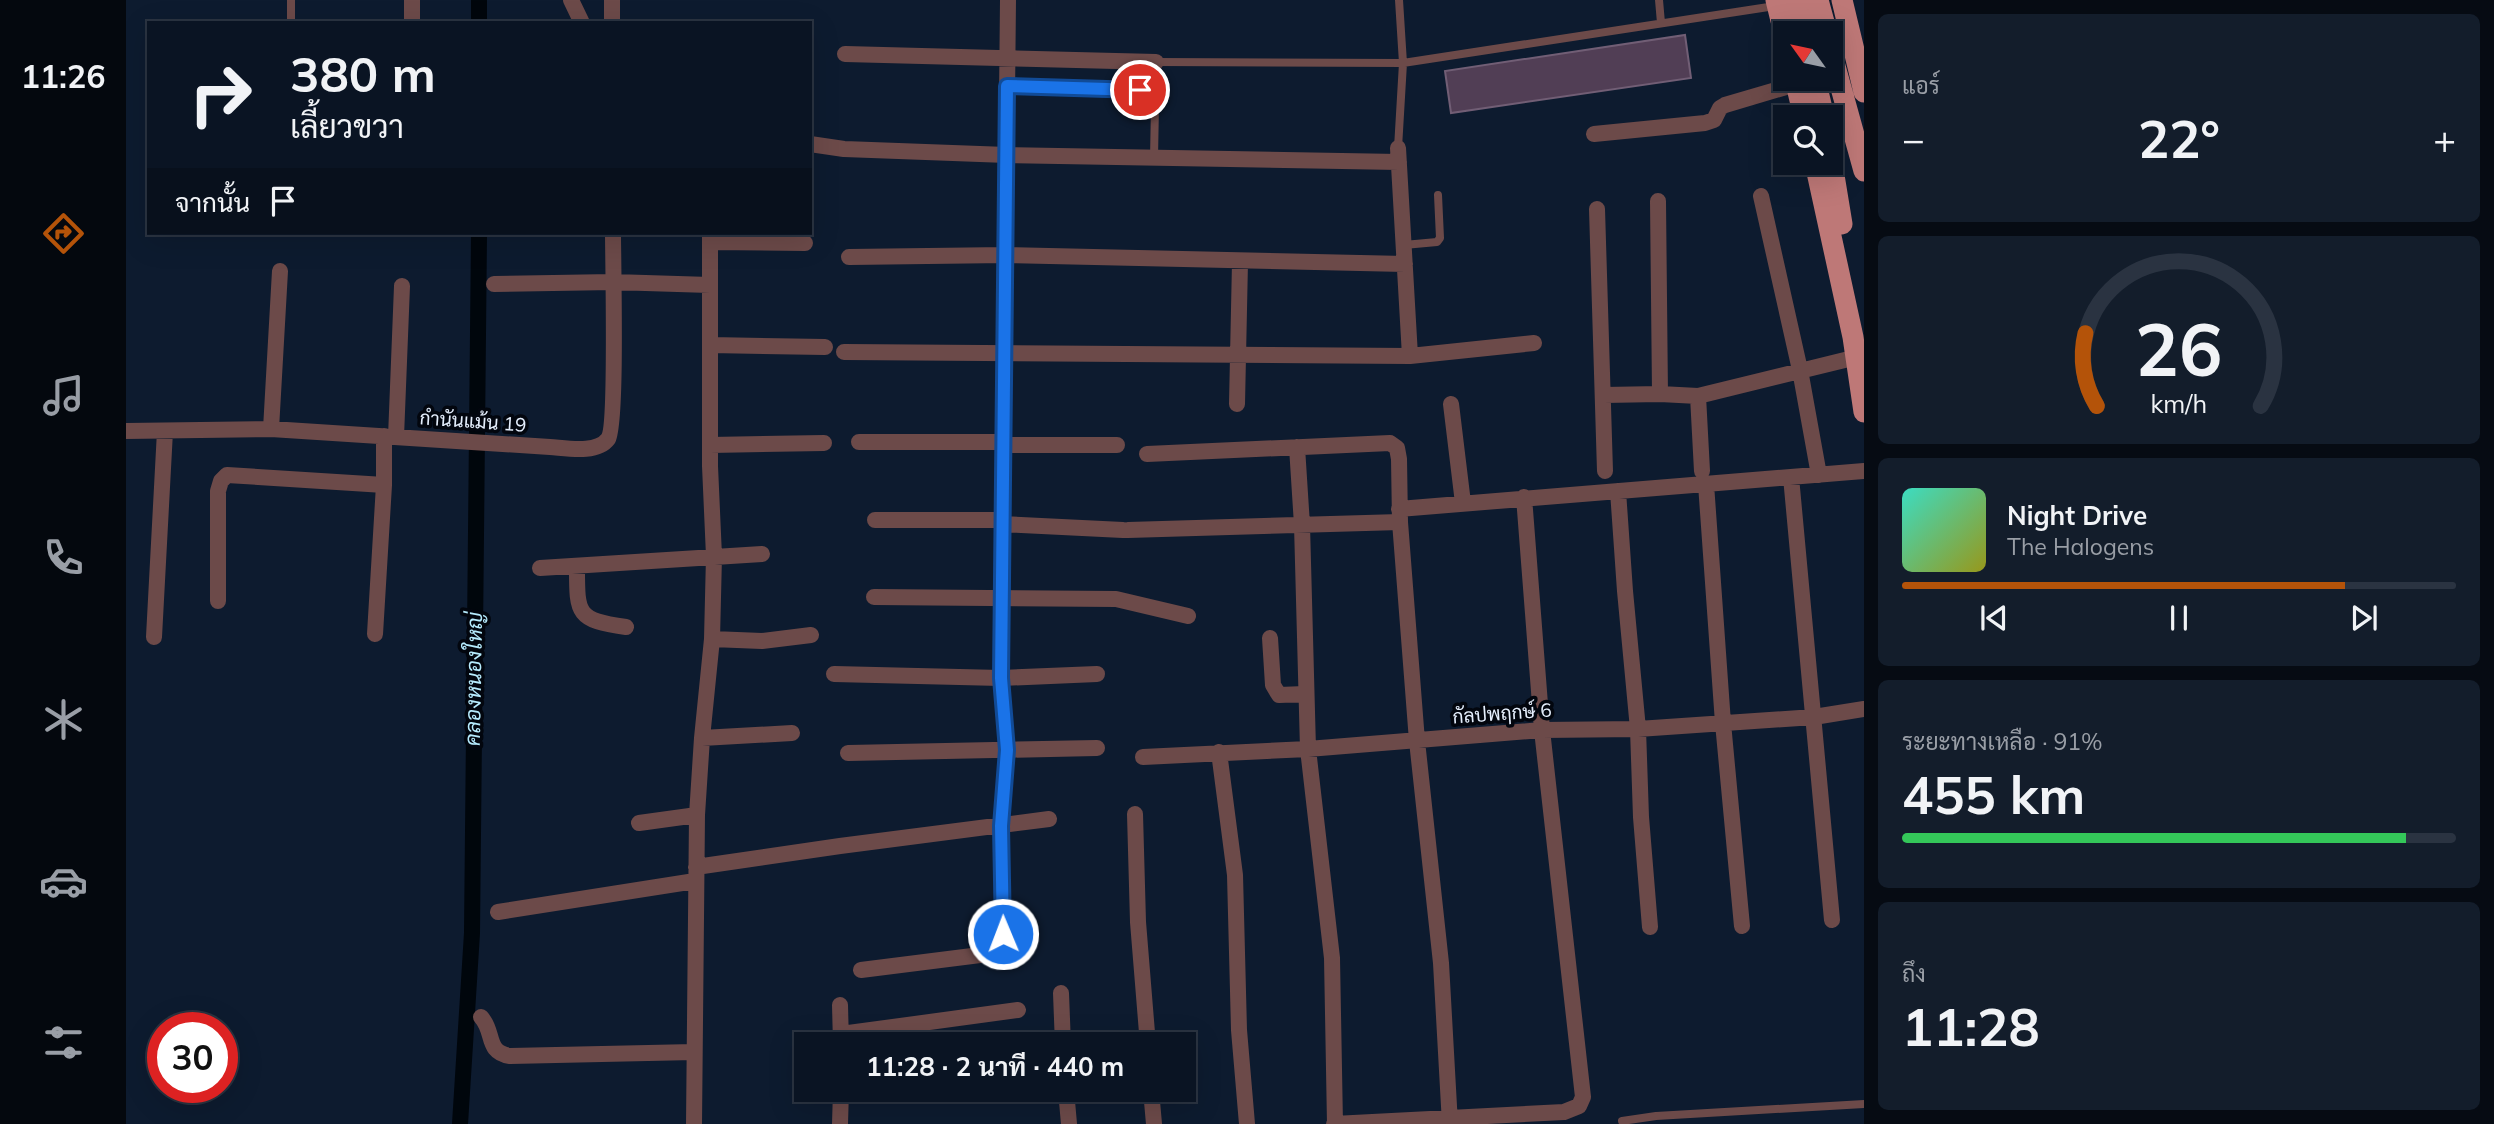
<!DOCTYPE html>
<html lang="th">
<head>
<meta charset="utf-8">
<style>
  body { margin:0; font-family:Mulish,Sarabun,sans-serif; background:#131d2b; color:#f1f3f6; height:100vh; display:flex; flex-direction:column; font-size:26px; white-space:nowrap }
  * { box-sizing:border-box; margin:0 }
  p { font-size:23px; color:#999ea6 }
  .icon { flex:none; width:38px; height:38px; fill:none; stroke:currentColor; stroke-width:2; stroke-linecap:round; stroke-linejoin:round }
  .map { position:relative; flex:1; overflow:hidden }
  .sheet { display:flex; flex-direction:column; gap:14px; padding:14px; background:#060b13; width:630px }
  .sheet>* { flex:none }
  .top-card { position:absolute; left:21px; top:21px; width:665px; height:214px; border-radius:0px; box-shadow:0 7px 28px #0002,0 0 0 2px #2a3341; background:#0a1423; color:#f1f3f6; overflow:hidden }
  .needle { width:46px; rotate:303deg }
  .tools { position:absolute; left:1647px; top:21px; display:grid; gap:14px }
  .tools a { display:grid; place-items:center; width:70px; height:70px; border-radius:0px; background:#0a1423; box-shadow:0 7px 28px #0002,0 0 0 2px #2a3341; font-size:35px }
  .speed { position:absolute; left:21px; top:1012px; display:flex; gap:14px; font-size:35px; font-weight:700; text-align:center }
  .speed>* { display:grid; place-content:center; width:91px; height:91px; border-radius:50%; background:#0a1423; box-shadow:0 7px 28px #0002,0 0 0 2px #2a3341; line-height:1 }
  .speed .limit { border:10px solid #d22; background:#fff; color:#111 }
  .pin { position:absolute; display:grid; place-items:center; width:60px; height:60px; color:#fff; margin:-30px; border:4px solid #fff; border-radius:50%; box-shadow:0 2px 7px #0007 }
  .me { position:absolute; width:77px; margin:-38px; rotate:359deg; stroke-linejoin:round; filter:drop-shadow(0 0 5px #0008) }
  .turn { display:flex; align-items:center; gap:24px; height:147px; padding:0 28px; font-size:32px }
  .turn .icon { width:91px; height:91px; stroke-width:2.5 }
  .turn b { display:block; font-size:49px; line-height:60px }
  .then { display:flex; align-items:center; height:66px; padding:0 28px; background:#0003; gap:14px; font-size:26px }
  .big { font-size:52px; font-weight:700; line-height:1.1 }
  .sheet .widget { flex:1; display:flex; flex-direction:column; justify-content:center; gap:10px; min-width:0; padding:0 24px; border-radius:10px; background:#131d2b }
  .sheet .dial { align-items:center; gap:0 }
  .dial svg { height:182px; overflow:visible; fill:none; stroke:#2a3341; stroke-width:7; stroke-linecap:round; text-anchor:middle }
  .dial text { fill:#f1f3f6; stroke:none }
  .song { display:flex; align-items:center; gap:21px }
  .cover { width:84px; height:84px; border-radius:10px; background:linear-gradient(135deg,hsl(170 70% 55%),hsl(60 70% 35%)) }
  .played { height:7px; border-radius:4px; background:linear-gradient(90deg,#b45309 80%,#2a3341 80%) }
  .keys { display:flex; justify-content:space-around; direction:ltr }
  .heat { display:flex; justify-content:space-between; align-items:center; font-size:38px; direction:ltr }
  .charge { height:10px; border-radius:5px; background:linear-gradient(90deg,#34c759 91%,#2a3341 0) }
  .trip { position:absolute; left:668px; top:1032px; width:402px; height:70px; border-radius:0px; background:#0a1423; box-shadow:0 7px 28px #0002,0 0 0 2px #2a3341; font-weight:700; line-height:70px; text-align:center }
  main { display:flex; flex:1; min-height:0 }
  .tabs { display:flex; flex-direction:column; width:126px; justify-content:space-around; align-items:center; background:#04080e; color:#999ea6 }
  .tabs .icon { width:49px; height:49px }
  .tabs .on { color:#b45309 }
  .tabs b { font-size:32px; color:#f1f3f6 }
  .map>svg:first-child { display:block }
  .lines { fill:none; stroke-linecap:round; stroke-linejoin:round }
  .canal { stroke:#00060c; stroke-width:16 }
  .building { fill:#513e55; stroke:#715e75; stroke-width:2 }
  .lane { stroke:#6c4a49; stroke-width:8 }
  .street { stroke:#6c4a49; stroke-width:16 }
  .primary { stroke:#be7877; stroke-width:21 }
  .route-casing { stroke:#114b97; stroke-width:18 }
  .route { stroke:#1a73e8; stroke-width:12 }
  .labels { text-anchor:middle; stroke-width:7; stroke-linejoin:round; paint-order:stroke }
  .street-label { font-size:19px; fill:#e5effd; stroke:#02060e }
  .water-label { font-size:21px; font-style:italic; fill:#b6ecfe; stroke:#02060e }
</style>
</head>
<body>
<main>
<nav class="tabs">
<b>11:26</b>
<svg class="icon on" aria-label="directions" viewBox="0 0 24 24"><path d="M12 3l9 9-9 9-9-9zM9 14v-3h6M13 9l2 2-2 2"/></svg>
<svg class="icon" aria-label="music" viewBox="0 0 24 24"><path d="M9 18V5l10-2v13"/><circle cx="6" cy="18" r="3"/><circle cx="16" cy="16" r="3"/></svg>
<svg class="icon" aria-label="phone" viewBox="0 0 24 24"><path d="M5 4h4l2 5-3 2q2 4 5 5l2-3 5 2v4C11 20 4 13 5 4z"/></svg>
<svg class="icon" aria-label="climate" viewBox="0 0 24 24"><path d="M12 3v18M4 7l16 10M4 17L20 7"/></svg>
<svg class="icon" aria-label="car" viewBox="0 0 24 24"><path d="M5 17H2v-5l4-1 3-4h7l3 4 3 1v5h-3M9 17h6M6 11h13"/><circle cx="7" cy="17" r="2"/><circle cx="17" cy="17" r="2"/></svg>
<svg class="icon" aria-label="filters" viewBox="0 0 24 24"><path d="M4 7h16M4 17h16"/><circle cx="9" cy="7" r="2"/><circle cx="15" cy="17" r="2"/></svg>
</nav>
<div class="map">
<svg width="1738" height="1124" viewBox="0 0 1738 1124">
  <rect width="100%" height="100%" fill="#0d1b2f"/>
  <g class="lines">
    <!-- canal -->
    <path class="canal" d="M 353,23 L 353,0
      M 334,1124 L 346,933 L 353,233"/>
  </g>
  <!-- building -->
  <path class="building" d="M 1559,35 L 1565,78 L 1325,113 L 1319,71 Z"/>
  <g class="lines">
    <!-- lane -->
    <path class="lane" d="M 165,0 L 165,23
      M 1533,0 L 1535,23
      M 1030,62 L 1277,63 L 1649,6
      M 881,86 L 1022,91 L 1028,96 L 1029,105 L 1028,158
      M 1272,148 L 1277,63 L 1273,0
      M 1278,245 L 1311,242 L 1314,238 L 1312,195
      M 1496,1121 L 1530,1116 L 1738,1104"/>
    <!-- street -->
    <path class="street" d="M 286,0 L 286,23
      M 445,0 L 456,23
      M 486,0 L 486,23
      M 719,54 L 1030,62
      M 1468,134 L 1579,123 L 1588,120 L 1594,108 L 1599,105 L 1670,84
      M 684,144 L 718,149 L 881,155 L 1273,162
      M 1272,148 L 1284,356
      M 1635,196 L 1674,370 L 1693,475
      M 1532,201 L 1534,394
      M 1471,209 L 1479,471
      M 584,242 L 679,243
      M 723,257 L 880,255 L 1279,264
      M 368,284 L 487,282 L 584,285
      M 584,345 L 699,347
      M 718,352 L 1284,356 L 1408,343
      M 1478,395 L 1534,394 L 1572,396 L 1731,357
      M 1572,396 L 1576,471
      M 1111,404 L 1114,262
      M 1325,404 L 1337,503
      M 145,429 L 154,271
      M 0,431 L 145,429 L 424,447 C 440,448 471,454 482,439 C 491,427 487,260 487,233
      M 270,437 L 276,286
      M 733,442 L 876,442
      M 584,445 L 698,443
      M 876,445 L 991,445
      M 1171,447 L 1176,525 L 1182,749 L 1206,958 L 1209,1124
      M 1021,454 L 1264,443 L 1271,448 L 1273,459 L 1274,522 L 1291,741 L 1315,963 L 1324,1124
      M 1665,477 L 1706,920
      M 1580,484 L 1597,723 L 1616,926
      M 1492,491 L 1499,591 L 1512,729 L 1515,817 L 1524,927
      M 1273,509 L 1738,471
      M 749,520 L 876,520
      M 876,524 L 997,530
      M 1002,530 L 1274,522
      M 451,566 C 451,614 450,620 500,627
      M 414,568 L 636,554
      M 748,597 L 990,599 L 1062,616
      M 92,601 L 92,491 L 95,481 L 101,475 L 258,485
      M 249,634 L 258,485 L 258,436
      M 28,637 L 39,431
      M 1144,638 L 1147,685 L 1153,695 L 1179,694
      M 586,639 L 636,641 L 685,635
      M 708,674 L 875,678 L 971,674
      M 576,738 L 666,733
      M 1093,752 L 1109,875 L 1113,1030 L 1121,1124
      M 722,753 L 971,748
      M 1017,757 L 1182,749 L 1416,730 L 1512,729 L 1688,717 L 1738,709
      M 1009,814 L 1012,922 L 1022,1045
      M 513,823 L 571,815
      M 570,867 L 714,846 L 923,819
      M 372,912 L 569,881
      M 735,970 L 862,954 L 874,945 L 877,934 L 875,826 L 881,750 L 875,678 L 882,0
      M 935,993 L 937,1045
      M 714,1005 L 715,1044
      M 355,1017 C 369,1032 359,1052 384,1056 L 568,1052
      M 715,1034 L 892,1010
      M 940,1090 L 943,1124
      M 1025,1090 L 1028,1124
      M 568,1124 L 571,815 L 576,738 L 586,639 L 588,556 L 584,466 L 584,233
      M 714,1124 L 715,1090
      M 1208,1124 L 1438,1112 L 1453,1106 L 1457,1097 L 1416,730 L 1398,497"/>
    <!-- primary -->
    <path class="primary" d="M 1650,0 L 1659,37
      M 1671,0 L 1679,33
      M 1692,0 L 1701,33
      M 1716,0 L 1738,92
      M 1704,48 L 1738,171
      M 1669,79 L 1678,117
      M 1689,79 L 1698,117
      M 1704,151 L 1716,224
      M 1689,163 L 1727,337 L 1738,412"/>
  </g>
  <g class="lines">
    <defs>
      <path id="route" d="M 877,934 L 875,826 L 881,750 L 875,678 L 881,86 L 1014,90"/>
    </defs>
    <!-- route casing -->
    <use href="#route" class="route-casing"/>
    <!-- route -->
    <use href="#route" class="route"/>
  </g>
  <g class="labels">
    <!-- street labels -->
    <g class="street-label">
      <text transform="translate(347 421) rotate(4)" y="7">กำนันแม้น 19</text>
      <text transform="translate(1376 713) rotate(-4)" y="7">กัลปพฤกษ์ 6</text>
    </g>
    <!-- water labels -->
    <g class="water-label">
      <text transform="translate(348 679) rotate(-89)" y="7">คลองหนองใหญ่</text>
    </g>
  </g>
</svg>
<div class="tools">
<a><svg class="needle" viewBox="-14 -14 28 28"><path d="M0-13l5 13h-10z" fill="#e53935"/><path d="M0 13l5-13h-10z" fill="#999ea6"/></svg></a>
<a><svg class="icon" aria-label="search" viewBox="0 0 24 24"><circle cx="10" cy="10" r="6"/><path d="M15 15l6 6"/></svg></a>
</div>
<div class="speed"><div class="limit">30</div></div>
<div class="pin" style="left:1014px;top:90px;background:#d93025"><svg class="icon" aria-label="arrive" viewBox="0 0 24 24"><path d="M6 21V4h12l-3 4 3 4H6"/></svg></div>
<svg class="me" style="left:877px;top:934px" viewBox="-20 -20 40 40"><circle r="17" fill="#1a73e8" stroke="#fff" stroke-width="3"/><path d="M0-11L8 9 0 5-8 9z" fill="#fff"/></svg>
<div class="trip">11:28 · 2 นาที · 440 m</div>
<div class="top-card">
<div class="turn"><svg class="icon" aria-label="right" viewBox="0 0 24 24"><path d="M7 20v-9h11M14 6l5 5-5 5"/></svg><div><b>380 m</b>เลี้ยวขวา</div></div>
<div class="then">จากนั้น<svg class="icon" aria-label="arrive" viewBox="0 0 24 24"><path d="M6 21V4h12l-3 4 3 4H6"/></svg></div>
</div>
</div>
<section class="sheet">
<div class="widget"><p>แอร์</p>
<div class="heat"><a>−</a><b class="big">22°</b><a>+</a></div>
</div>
<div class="widget dial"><svg viewBox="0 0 100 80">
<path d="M14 69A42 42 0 1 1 86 69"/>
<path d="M14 69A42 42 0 0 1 9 37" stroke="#b45309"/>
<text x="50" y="56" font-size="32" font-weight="700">26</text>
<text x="50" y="72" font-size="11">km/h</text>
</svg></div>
<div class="widget">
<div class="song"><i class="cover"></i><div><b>Night Drive</b><p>The Halogens</p></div></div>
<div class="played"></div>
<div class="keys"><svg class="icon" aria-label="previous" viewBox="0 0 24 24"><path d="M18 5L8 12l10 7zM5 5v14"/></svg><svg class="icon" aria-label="pause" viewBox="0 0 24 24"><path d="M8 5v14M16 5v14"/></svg><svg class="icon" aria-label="next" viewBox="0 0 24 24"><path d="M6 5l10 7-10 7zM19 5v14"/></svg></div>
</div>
<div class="widget"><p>ระยะทางเหลือ · 91%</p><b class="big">455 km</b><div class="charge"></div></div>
<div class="widget"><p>ถึง</p><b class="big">11:28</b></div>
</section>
</main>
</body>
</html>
